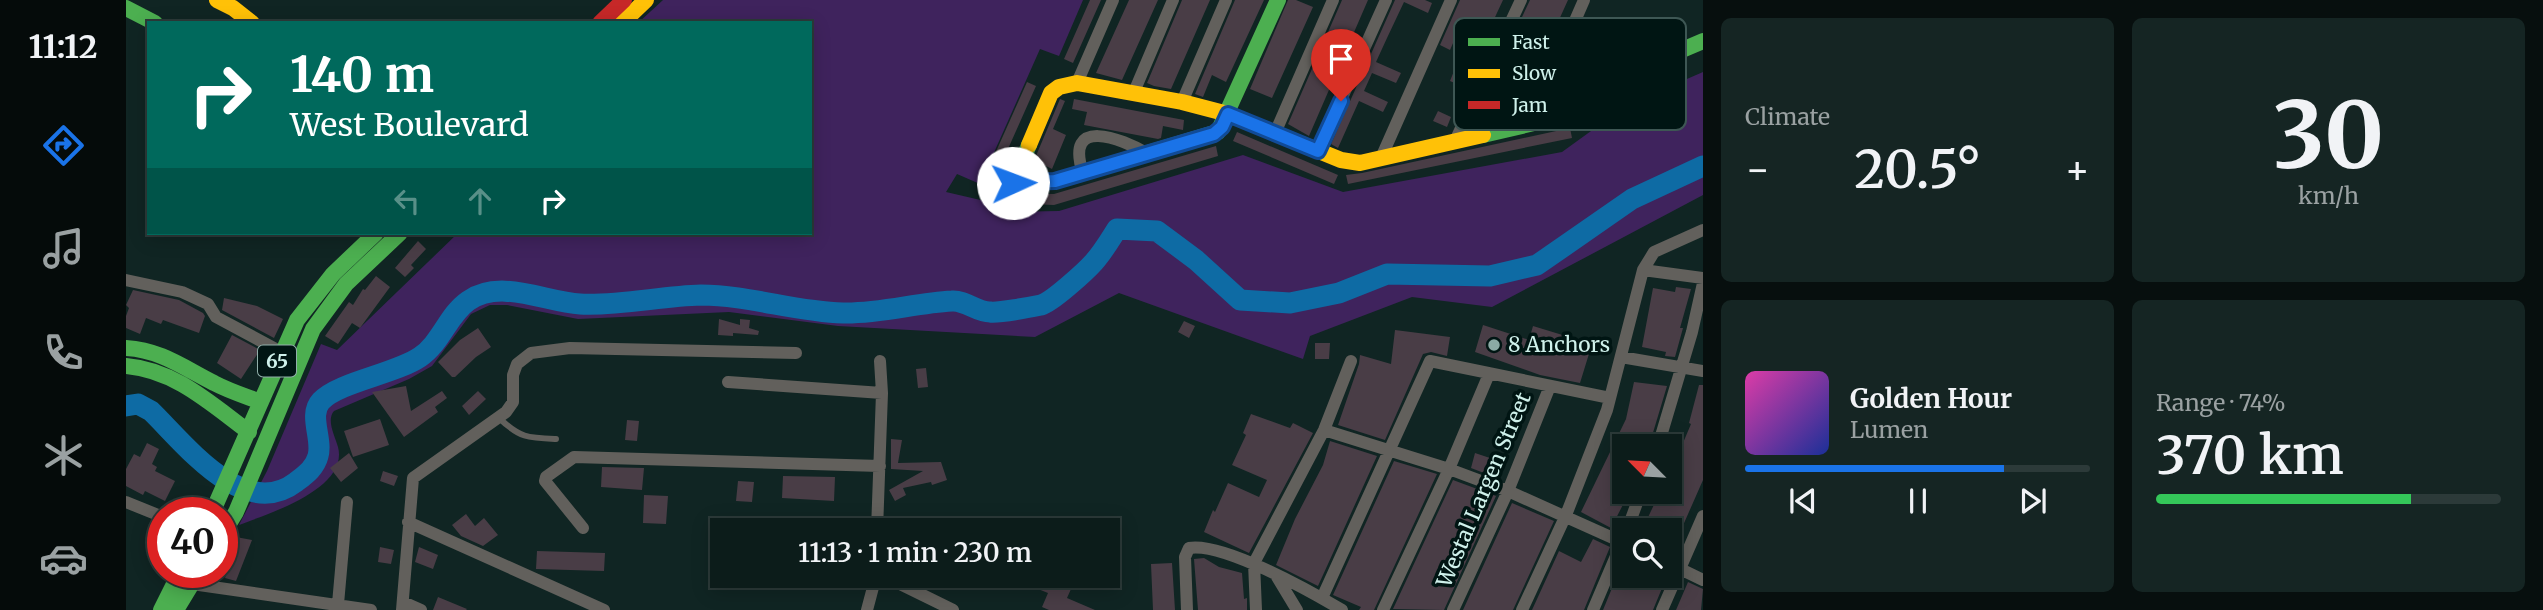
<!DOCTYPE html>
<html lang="en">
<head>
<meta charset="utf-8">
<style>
  body { margin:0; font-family:Merriweather,serif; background:#152523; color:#f1f3f6; height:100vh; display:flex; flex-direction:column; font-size:26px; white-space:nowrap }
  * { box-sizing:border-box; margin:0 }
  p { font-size:23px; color:#9aa1a2 }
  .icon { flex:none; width:38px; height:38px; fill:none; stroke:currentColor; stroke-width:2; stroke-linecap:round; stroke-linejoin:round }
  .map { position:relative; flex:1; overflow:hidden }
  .drawer { display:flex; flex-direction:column; gap:18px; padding:18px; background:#070f0e; width:840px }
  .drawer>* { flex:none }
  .hud { position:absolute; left:21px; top:21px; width:665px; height:214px; border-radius:0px; box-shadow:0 4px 18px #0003,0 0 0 2px #2c3a39; background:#00695c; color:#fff; overflow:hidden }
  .needle { width:46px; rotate:294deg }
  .controls { position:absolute; left:1486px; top:434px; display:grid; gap:14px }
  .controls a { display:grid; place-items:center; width:70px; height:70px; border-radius:0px; background:#0c1c1a; box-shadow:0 4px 18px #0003,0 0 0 2px #2c3a39; font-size:35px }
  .speed { position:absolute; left:21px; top:497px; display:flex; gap:14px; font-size:35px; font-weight:700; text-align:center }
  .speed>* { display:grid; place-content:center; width:91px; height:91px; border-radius:50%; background:#0c1c1a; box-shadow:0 4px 18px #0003,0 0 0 2px #2c3a39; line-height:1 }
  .speed .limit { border:10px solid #d22; background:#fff; color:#111 }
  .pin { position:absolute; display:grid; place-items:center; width:60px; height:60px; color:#fff; margin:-72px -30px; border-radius:50% 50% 50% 0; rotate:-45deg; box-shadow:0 0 7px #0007 }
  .pin .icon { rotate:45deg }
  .me { position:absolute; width:77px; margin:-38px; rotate:88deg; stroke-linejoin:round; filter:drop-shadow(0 0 5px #0008) }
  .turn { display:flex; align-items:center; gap:24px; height:147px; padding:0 28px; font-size:32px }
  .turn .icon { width:91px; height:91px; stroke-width:2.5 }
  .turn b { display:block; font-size:49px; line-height:60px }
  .lanes { display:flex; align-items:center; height:66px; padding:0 28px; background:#0003; justify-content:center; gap:35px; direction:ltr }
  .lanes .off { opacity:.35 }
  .big { font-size:52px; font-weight:600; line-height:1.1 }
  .drawer .card { flex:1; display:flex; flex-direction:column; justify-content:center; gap:10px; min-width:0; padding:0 24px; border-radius:10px; background:#152523 }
  .drawer .dial { align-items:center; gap:0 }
  .dial b { font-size:91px; line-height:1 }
  .song { display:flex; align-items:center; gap:21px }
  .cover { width:84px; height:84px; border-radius:10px; background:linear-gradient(135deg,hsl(320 70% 55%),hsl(230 70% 35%)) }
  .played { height:7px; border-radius:4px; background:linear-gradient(90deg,#1a73e8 75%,#2c3a39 75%) }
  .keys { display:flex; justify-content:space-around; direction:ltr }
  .heat { display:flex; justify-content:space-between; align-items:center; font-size:38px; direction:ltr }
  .charge { height:10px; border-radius:5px; background:linear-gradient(90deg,#34c759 74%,#2c3a39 0) }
  .drawer .tiles { flex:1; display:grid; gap:18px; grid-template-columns:repeat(2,1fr) }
  .trip { position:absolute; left:584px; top:518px; width:410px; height:70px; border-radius:0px; background:#0c1c1a; box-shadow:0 4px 18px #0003,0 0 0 2px #2c3a39; font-weight:600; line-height:70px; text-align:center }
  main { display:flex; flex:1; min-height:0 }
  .menu { display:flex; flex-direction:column; width:126px; justify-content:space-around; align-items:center; background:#050b0a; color:#9aa1a2 }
  .menu .icon { width:49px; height:49px }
  .menu .on { color:#1a73e8 }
  .menu b { font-size:32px; color:#f1f3f6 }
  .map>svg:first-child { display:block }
  .green { fill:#3f235d }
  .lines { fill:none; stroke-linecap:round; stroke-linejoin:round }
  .river { stroke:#0e6ba4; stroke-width:21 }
  .building { fill:#493d46 }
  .lane { stroke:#62605c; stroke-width:6 }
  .street { stroke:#62605c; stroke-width:12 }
  .fast { stroke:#4caf50; stroke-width:16 }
  .slow { stroke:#ffc107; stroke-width:16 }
  .jam { stroke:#c62828; stroke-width:16 }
  .route-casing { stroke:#114b97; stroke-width:18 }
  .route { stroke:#1a73e8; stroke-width:12 }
  .poi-dot { fill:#8caaa5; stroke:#001513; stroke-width:2.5 }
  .labels { text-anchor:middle; stroke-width:7; stroke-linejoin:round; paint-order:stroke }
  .shield { fill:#001513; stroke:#91afaa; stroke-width:2 }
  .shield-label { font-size:19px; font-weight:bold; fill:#cff1eb }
  .poi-label { font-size:21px; fill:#cff1eb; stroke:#001513; text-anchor:start }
  .street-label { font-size:21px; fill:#cff1eb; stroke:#001513 }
  .key { fill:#001513; stroke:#3e5754; stroke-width:2 }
  .key-label { font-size:19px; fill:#cff1eb }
</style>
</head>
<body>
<main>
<nav class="menu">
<b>11:12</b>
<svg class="icon on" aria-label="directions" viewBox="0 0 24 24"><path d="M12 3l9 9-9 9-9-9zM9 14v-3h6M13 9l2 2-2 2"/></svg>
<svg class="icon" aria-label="music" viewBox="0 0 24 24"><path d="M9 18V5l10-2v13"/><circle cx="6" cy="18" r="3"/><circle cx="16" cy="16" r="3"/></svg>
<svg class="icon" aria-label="phone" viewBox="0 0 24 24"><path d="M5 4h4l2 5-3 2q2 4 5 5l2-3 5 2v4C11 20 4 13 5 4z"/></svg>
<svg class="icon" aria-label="climate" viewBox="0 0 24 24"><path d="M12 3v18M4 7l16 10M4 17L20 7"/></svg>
<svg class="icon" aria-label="car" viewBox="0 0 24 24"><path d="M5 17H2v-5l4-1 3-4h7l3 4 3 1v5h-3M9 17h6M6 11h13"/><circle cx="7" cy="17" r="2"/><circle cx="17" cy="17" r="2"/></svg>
</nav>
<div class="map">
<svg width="1577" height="610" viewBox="0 0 1577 610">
  <rect width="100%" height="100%" fill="#102523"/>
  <!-- green -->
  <path class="green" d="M 537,0 L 957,0 L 933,56 L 914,49 L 854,184 L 831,174 L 820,192 L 876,205 L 873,212 L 933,211 L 1117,155 L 1217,192 L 1436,152 L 1501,105 L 1577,72 L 1577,195 L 1366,307 L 1286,297 L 1184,336 L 1177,359 L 993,293 L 909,337 L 712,326 L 603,312 L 452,319 L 381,305 L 364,305 L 345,314 L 306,366 L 283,379 L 208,411 C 200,420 209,436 212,447 C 223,489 141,514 113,525 L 141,471 L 195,344 L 211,350 L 332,233 L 684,233 L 684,23 L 512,23 Z"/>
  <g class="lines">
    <!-- river -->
    <path class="river" d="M 0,406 L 12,404 L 25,411 C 59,444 118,522 170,482 C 179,475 189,468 192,456 C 197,439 182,415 195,401 C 213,382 269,374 294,357 C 315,343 322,315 342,301 C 374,278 419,302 454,304 C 494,306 535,296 575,295 C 623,295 669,312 717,313 C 754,314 789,303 826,301 C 839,300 851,312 864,312 C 872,313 905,307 915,305 C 926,302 960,271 968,262 C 977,252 984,240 991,229 L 1031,231 L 1070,260 L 1114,300 L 1164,303 L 1213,293 L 1261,274 L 1364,276 L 1411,265 L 1506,199 L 1577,166"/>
  </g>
  <!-- building -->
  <path class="building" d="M 964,0 L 975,0 L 947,63 L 938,59 Z
    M 1003,0 L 1032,0 L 996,80 L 970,73 Z
    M 1056,0 L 1084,0 L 1045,89 L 1028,86 L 1021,83 Z
    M 1109,0 L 1138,0 L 1100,82 L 1086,75 L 1077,97 L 1069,94 Z
    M 1162,0 L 1170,0 L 1187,7 L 1146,98 L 1124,89 Z
    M 1216,0 L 1242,0 L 1183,136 L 1162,124 Z
    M 1269,0 L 1299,0 L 1306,3 L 1302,13 L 1278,2 L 1261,38 L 1250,62 L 1275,73 L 1270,83 L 1246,73 L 1238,91 L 1262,102 L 1257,112 L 1233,101 L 1212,148 L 1205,144 Z
    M 1334,0 L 1377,0 L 1356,45 L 1331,34 L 1324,50 L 1314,45 Z
    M 1404,0 L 1442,0 L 1427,33 L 1406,23 L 1400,35 L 1390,30 Z
    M 1328,71 L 1342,78 L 1338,87 L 1324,81 Z
    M 901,82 L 910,86 L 865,187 L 856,183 Z
    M 934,99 L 939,101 L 927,129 L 940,135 L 926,169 L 912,162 L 908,171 L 904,170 Z
    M 948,99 L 1058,120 L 1057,130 L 1037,126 L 1035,138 L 1032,139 L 958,125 L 961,112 L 946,109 Z
    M 1479,100 L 1485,107 L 1457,130 L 1451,122 Z
    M 1312,111 L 1325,117 L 1321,127 L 1307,121 Z
    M 1444,128 L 1446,138 L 1222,184 L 1220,175 L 1236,173 Z
    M 1111,132 L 1212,175 L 1208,184 L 1107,141 Z
    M 1090,146 L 1092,156 L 928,205 L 876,203 L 882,193 L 928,194 Z
    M 292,241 L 300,249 L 285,265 L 288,268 L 279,277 L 269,268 Z
    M 250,276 L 264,287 L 234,328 L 226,323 L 212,344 L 199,336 L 223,302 L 227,305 L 237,289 L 239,290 Z
    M 1550,287 L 1565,289 L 1554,328 L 1557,328 L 1549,357 L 1539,356 L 1540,352 L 1516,347 L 1527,288 L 1549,292 Z
    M 7,290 L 53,300 L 77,313 L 79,316 L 73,333 L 37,320 L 35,324 L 20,318 L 14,334 L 0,328 L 0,316 L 3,308 L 0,305 Z
    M 98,298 L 131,306 L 157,319 L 148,338 L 96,310 Z
    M 593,319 L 614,325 L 614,319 L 624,320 L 623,328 L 633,331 L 632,335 L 607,333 L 607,336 L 592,335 Z
    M 1058,321 L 1069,326 L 1063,338 L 1052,332 Z
    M 1357,325 L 1403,340 L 1407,326 L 1466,344 L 1454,383 L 1414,375 L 1349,352 Z
    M 352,328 L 365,347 L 350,357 L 329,377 L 326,377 L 312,362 L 334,340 Z
    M 1269,330 L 1324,337 L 1321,356 L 1305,352 L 1297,354 L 1259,440 L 1212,425 L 1233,364 L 1234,355 L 1265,364 Z
    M 106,335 L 134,350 L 115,379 L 91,363 Z
    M 1189,343 L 1204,343 L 1203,359 L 1189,359 Z
    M 800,368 L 802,387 L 792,388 L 790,369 Z
    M 1508,382 L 1541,386 L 1523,446 L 1498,446 L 1498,456 L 1493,467 L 1498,469 L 1498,492 L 1503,493 L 1485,528 L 1455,512 L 1500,419 Z
    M 1573,385 L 1577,385 L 1577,480 L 1544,555 L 1544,530 L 1516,530 L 1534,492 L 1544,492 L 1544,468 L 1546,469 L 1565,424 L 1563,423 Z
    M 280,386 L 285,411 L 316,391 L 321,398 L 309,407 L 312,412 L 278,437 L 246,392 Z
    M 352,391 L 360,399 L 343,415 L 336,406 Z
    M 1125,414 L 1164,428 L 1167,423 L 1187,433 L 1123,553 L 1078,532 L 1087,510 L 1089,512 L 1102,483 L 1133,497 L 1141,480 L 1106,465 L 1120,435 L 1117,433 Z
    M 254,419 L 263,445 L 227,457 L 218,431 Z
    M 501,420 L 513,421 L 511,441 L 499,440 Z
    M 765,439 L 776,440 L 772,463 L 815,462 L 821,480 L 806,485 L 805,482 L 777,488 L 780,495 L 769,501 L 763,490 L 797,471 L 765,469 Z
    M 1204,441 L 1251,456 L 1192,586 L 1150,565 L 1169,519 L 1197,465 Z
    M 21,443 L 33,449 L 26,464 L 31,467 L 29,471 L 49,481 L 39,501 L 19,491 L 17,495 L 0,486 L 0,469 L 8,454 L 14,457 Z
    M 223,453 L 232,468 L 215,482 L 204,468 Z
    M 1349,453 L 1376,462 L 1371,478 L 1345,468 Z
    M 1268,461 L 1311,474 L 1248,610 L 1233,610 L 1235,607 L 1207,595 Z
    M 476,467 L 518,468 L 516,490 L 475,487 Z
    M 257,471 L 272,476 L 268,486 L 254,481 Z
    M 657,476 L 709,477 L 708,501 L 656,498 Z
    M 1327,480 L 1370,496 L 1318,610 L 1267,609 Z
    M 612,481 L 628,482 L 626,502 L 610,501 Z
    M 518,495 L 542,496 L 540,524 L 517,523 Z
    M 1386,503 L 1428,521 L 1387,610 L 1337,610 Z
    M 340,514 L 349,526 L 358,518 L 372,535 L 357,546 L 335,536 L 326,525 Z
    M 628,517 L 646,518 L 646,528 L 628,527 Z
    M 809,518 L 814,530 L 781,530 Z
    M 990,521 L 994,566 L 983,567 L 982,540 Z
    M 110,537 L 126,540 L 110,581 L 99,578 L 110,547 L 103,546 Z
    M 1467,539 L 1484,547 L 1458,610 L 1406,610 L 1433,551 L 1455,562 Z
    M 254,547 L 268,550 L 265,564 L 252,562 Z
    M 293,547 L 312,555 L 307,569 L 289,562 Z
    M 411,551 L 479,553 L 478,571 L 410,569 Z
    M 1078,558 L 1093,567 L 1116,573 L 1118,599 L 1121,598 L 1121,610 L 1072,610 L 1068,559 Z
    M 1498,559 L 1498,576 L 1541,576 L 1527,610 L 1477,610 Z
    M 1046,563 L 1049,610 L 1027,610 L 1025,564 Z
    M 916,579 L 926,583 L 927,580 L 945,589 L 941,598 L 969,610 L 923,610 L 916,607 L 922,593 L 912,589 Z
    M 1562,582 L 1577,589 L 1575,610 L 1550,610 Z
    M 312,597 L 341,609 L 340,610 L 307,610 Z"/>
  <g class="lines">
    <!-- lane -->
    <path class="lane" d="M 373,418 C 394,438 402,438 430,439"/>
    <!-- street -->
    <path class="street" d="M 1495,76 C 1483,37 1527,31 1549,53
      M 951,83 L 987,0
      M 1008,92 L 1047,0
      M 1056,102 L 1100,0
      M 1404,124 L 1458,0
      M 1149,133 L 1207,0
      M 1329,141 L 1395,0
      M 1192,151 L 1260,0
      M 1255,158 L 1325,0
      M 957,173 C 938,116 995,138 1022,154
      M 1517,270 L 1577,278
      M 0,280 L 56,292 L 82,304 L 90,317 L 161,355
      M 1495,357 L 1577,371
      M 602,382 L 756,393
      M 1198,430 L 1323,469 L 1382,491 L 1498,543
      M 1532,446 L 1566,332 L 1577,283
      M 0,502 L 37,517
      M 282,522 L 478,610
      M 457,528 L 419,481 L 420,477 L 448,457 L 754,466
      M 751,530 L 756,393 L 754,361
      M 1501,530 L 1515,492
      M 1544,564 L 1577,580
      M 751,577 L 764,579 L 827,610
      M 1151,577 L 1171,610
      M 63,579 L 73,585 L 245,610
      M 1196,598 L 1304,361 L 1484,398
      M 277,602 L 295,610
      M 212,604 L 221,502
      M 276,610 L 287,478 L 380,412 L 387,402 L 387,375 L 391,364 L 405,353 L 444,348 L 670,353
      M 741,610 L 750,576
      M 1061,610 L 1059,557 L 1063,548 C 1097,542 1184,591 1216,610
      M 1130,610 L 1128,563 L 1198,430 L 1225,361
      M 1257,610 L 1323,469 L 1363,374
      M 1327,610 L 1382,491 L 1424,386
      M 1396,610 L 1440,515 L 1481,410 L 1517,270 L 1528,252 L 1577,230
      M 1467,610 L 1498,537
      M 1536,610 L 1577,516"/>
    <!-- fast -->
    <path class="fast" d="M 0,8 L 29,23
      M 1357,135 L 1438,116 L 1495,76 L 1577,41
      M 903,145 L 887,183 L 929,181 L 1092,132 L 1152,0
      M 0,348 C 35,350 58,368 88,383 C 103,391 119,396 135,402
      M 0,366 C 49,370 85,404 123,432
      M 86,513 L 171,320 L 207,274 L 250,233
      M 96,535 L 110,512 L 187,329 L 220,284 L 274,233
      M 35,610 L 54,572
      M 50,610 L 73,572"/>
    <!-- slow -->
    <path class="slow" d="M 91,0 L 107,8 L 126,23
      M 496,23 L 520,0
      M 903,145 L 925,93 L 933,87 L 951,83 L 1056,102 L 1102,114 L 1215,160 L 1234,163 L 1357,135"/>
    <!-- jam -->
    <path class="jam" d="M 474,23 L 498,0"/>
  </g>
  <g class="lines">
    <defs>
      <path id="route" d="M 887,183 L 929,181 L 1088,134 L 1096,127 L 1102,114 L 1192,151 L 1215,101"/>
    </defs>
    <!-- route casing -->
    <use href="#route" class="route-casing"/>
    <!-- route -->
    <use href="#route" class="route"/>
  </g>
  <!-- markers -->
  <circle class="poi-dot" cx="1368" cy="345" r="7"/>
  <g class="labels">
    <!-- shield labels -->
    <rect class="shield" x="132" y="345.5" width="38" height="31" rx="5"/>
    <g class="shield-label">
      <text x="151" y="368">65</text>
    </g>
    <!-- poi labels -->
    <g class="poi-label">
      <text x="1382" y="352">8 Anchors</text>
    </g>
    <!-- street labels -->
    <g class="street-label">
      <text transform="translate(1358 490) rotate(-67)" y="7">Westal Largen Street</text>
    </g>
  </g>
  <!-- legend -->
  <rect x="1328" y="18" width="232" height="112" rx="10" class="key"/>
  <rect x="1342" y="38" width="32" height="8" fill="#4caf50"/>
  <rect x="1342" y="69" width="32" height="9" fill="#ffc107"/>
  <rect x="1342" y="101" width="32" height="8" fill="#c62828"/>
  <g class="key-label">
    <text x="1386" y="49">Fast</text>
    <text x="1386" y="80">Slow</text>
    <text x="1386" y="112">Jam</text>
  </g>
</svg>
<div class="controls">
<a><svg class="needle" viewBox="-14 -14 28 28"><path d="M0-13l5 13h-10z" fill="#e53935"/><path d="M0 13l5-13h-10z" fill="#9aa1a2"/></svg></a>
<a><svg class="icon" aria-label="search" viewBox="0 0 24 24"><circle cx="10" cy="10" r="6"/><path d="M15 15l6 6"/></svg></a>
</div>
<div class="speed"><div class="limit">40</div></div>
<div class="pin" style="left:1215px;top:101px;background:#d93025"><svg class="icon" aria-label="arrive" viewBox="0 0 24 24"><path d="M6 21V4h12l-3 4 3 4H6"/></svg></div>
<svg class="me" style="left:887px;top:183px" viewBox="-20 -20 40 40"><circle r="19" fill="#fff"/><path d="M0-13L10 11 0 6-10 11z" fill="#1a73e8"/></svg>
<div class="trip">11:13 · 1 min · 230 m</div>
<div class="hud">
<div class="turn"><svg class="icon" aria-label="right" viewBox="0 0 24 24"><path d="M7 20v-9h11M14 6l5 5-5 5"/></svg><div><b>140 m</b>West Boulevard</div></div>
<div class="lanes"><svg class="icon off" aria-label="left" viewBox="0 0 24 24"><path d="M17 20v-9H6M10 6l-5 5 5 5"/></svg><svg class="icon off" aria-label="ahead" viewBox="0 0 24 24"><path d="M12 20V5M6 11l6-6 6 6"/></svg><svg class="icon" aria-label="right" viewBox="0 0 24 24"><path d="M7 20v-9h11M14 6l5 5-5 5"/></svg></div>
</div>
</div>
<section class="drawer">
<div class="tiles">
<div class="card"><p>Climate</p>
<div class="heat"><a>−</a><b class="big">20.5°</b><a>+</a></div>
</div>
<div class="card dial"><b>30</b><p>km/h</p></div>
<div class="card">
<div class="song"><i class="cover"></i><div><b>Golden Hour</b><p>Lumen</p></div></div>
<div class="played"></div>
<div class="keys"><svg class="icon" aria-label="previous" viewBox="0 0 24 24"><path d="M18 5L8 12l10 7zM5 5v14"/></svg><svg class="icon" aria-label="pause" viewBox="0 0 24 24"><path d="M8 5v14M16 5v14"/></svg><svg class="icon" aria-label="next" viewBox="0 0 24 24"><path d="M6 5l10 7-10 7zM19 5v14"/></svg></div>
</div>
<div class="card"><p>Range · 74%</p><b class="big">370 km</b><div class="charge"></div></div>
</div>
</section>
</main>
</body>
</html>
